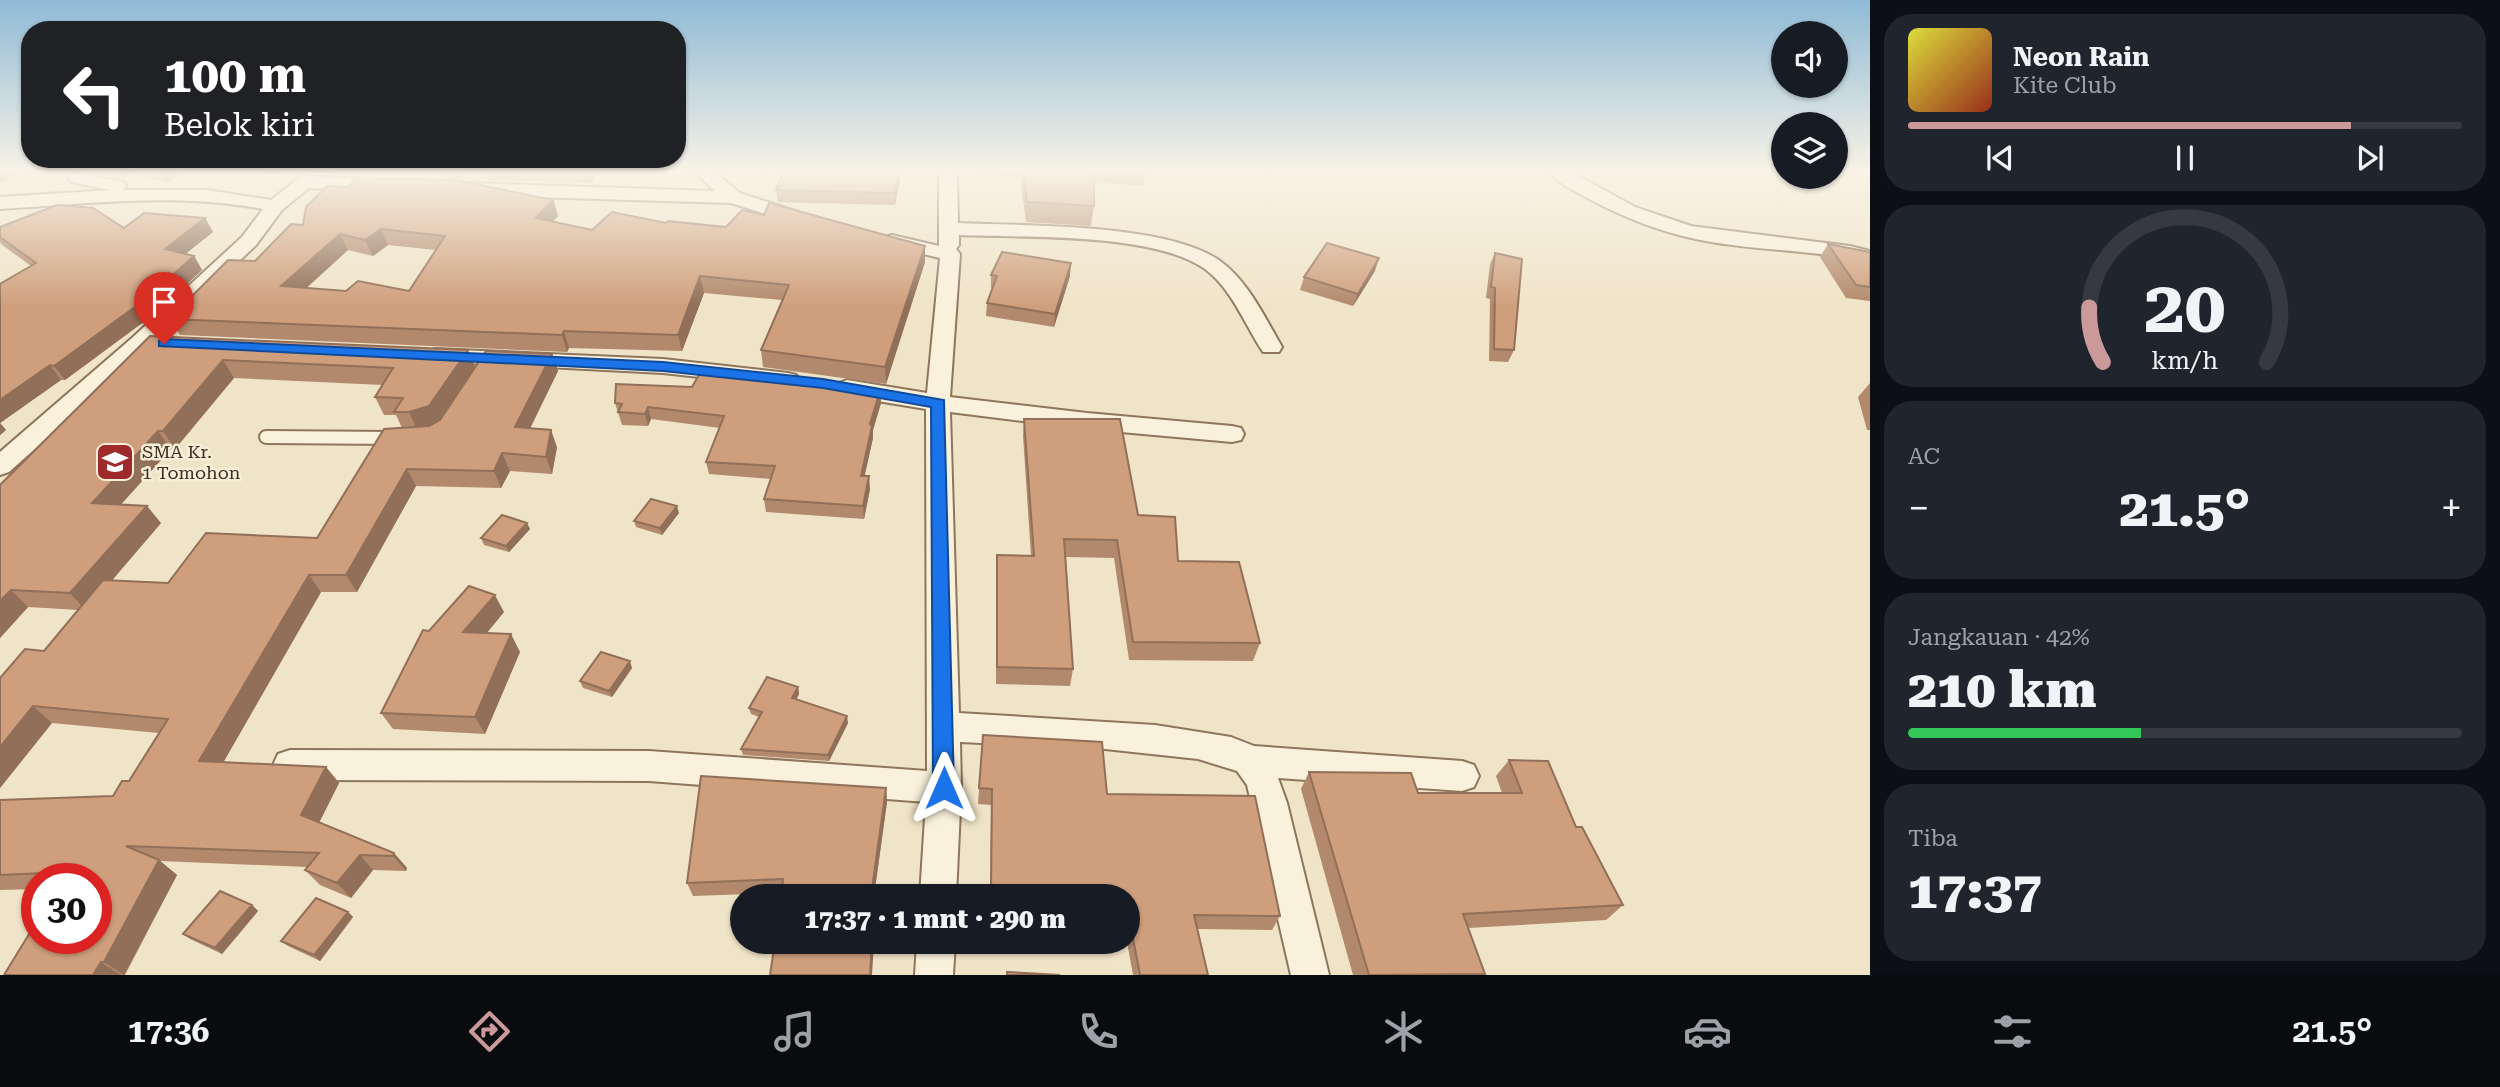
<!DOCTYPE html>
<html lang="id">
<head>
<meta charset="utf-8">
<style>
  body { margin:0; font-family:"Roboto Serif",serif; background:#20242c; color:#f1f3f6; height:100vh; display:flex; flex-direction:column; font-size:26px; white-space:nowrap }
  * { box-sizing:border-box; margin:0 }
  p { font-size:23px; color:#9ea1a6 }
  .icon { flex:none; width:38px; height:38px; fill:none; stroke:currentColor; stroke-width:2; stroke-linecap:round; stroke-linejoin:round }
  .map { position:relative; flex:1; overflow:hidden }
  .sheet { display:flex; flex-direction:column; gap:14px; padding:14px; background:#0d0f14; width:630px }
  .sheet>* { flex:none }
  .hud { position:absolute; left:21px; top:21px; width:665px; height:147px; border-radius:28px; box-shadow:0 2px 5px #0004; background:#202124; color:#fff; overflow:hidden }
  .fabs { position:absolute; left:1771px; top:21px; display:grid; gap:14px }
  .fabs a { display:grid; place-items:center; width:77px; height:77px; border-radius:50%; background:#171b24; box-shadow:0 2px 5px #0004; font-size:35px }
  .speed { position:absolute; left:21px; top:863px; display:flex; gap:14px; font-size:35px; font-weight:700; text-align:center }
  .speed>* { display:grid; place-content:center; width:91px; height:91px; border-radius:50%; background:#171b24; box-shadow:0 2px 5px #0004; line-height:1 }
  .speed .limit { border:10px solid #d22; background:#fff; color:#111 }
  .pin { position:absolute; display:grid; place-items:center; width:60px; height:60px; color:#fff; margin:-72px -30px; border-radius:50% 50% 50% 0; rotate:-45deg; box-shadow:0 0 7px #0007 }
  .pin .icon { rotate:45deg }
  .me { position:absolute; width:77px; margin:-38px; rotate:0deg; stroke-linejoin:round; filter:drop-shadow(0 0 5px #0008) }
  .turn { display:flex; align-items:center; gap:24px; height:147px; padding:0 28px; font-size:32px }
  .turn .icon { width:91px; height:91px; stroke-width:2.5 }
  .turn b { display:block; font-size:49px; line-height:60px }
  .big { font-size:52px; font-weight:800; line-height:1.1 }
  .sheet .card { flex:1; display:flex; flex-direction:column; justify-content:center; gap:10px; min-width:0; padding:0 24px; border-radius:28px; background:#20242c }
  .sheet .dial { align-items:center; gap:0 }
  .dial svg { height:182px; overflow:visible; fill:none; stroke:#363941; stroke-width:7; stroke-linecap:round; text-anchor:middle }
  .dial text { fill:#f1f3f6; stroke:none }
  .song { display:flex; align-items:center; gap:21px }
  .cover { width:84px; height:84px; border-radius:10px; background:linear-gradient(135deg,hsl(60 70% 55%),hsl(10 70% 35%)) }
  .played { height:7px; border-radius:4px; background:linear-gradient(90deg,#cc999b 80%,#363941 80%) }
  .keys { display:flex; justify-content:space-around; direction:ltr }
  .heat { display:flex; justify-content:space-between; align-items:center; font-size:38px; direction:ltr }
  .charge { height:10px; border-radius:5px; background:linear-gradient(90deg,#34c759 42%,#363941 0) }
  .trip { position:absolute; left:730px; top:884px; width:410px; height:70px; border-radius:35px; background:#171b24; box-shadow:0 2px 5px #0004; font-weight:800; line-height:70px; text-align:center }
  .dock { display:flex; height:112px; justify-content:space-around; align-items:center; background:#090b0e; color:#9ea1a6 }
  .dock .icon { width:49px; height:49px }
  .dock .on { color:#cc999b }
  .dock b { font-size:32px; color:#f1f3f6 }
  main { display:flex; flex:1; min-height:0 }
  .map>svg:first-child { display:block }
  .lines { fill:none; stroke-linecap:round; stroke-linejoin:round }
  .service-casing { stroke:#8d765c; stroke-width:16 }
  .minor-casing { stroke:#8d765c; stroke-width:4 }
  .service { stroke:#faf1dc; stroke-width:12 }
  .minor { fill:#faf1dc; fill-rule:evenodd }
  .wall { fill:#b2896c; fill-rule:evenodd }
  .shaded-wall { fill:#916f58 }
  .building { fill:#cf9f7d; stroke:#916f58; stroke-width:2; fill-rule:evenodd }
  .route { fill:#1a73e8; stroke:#114b97; stroke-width:2 }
  .labels { text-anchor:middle; stroke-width:5; stroke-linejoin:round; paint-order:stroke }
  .poi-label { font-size:18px; fill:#3d2e20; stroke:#f7eed8; text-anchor:start }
</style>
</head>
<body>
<main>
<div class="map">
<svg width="1870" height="975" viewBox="0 0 1870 975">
  <rect width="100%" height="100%" fill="#f0e4c8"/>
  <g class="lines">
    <defs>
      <path id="service" d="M 266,437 L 395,438"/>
      <path id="minor" d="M 71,170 L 89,170 L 87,175 L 124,182 L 126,186 L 124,190 L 207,190 L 271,200 L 299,178 L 305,176 L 388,180 L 397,186 L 388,192 L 309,188 L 282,210 L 256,245 L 148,348 L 9,472 L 0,475 L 0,452 L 132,338 L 242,237 L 263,209 C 176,192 87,204 0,209 L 0,197 L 111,190 L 71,182 L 68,178 Z
        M 693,170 L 712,170 L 740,193 L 807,215 L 810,219 L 800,225 L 731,203 L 468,195 L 459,189 L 468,183 L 715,191 Z
        M 939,170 L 957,170 L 958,223 C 1024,226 1167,223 1220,261 C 1248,281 1265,318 1282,347 L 1279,352 L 1263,352 C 1245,325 1232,289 1205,269 C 1153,232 1023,238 959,235 L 959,245 L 956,249 L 960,254 L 950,397 L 1087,413 L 1232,426 L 1241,428 L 1244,434 L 1241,440 L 1232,442 L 1087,429 L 950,412 L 959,713 L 1155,725 L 1231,737 L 1254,746 L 1462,761 L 1474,765 L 1479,776 L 1474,787 L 1462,791 L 1278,778 L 1287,803 L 1329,975 L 1291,975 L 1247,785 L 1237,771 L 1198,759 L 1105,749 L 960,742 L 961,788 L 956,896 L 920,896 L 926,802 L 649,781 L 290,780 L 278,776 L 273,765 L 278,754 L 290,750 L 649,751 L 927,771 L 926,409 L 847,396 L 839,393 L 835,388 L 839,383 L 847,380 L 927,393 L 940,258 L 885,245 L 882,241 L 885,237 L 892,235 L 939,246 Z
        M 1547,170 L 1568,170 L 1635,207 L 1691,226 L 1850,246 L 1870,251 L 1870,263 C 1818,250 1764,251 1711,242 C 1669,235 1629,220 1591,200 C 1577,192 1557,183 1547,170 Z
        M 436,349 L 663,359 L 788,373 L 796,375 L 800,380 L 796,385 L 788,387 L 663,373 L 428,361 L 425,356 L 428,351 Z
        M 917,942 L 955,942 L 953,975 L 915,975 Z"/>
    </defs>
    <!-- service casing -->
    <use href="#service" class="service-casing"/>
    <!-- minor casing -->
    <use href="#minor" class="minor-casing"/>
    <!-- service -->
    <use href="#service" class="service"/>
    <!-- minor -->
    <use href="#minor" class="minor"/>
  </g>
  <!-- wall -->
  <path class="wall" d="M 89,170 L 190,170 L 167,182 L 130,174 L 124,177 L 91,173 Z
    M 243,170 L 283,170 L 276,174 Z
    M 463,170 L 462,179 L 445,178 L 443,172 Z
    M 485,170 L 600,170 L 591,183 L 488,180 Z
    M 899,170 L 900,179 L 895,205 L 778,202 L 776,190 Z
    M 982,170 L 1145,170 L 1143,186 L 1094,182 L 1094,206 L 1091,226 L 1026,222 L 1020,177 L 982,174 Z
    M 553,200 L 558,216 L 553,221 L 592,230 L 666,223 L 925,246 L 925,262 L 886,384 L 763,367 L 761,350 L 782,300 L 704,293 L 682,351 L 569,348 L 567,352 L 180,335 L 169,319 L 255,261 L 303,225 ZM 388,245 L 436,250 L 409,291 L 346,291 L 306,288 L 348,250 L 373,256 Z
    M 205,218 L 213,232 L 185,254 L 194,256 L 202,270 L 153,315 L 65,380 L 61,380 L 0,423 L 6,430 L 0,435 L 0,284 L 31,266 L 1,244 L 0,242 L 0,227 L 124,228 Z
    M 1828,244 L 1870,252 L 1870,301 L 1846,298 L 1820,257 Z
    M 1495,253 L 1514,350 L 1508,362 L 1489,361 L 1490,299 L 1486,298 L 1490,264 Z
    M 1375,271 L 1353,306 L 1300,290 L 1304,277 Z
    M 991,275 L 1070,276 L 1054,327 L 986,316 L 987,303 L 993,288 L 991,288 Z
    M 150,336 L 475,367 L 439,420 L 552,354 L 558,371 L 530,428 L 557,447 L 552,474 L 510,471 L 501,488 L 416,486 L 357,592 L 321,592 L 223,762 L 326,767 L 339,783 L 319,822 L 394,853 L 407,868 L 406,871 L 373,870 L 351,898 L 320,885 L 305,870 L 308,867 L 160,861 L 177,875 L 125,975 L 4,975 L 96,878 L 37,878 L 37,889 L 0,890 L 0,800 L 113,796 L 129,781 L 159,733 L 52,723 L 0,788 L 44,651 L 78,610 L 28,607 L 0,638 L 0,485 ZM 234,378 L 383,385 L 375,397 L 384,415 L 396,415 L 402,428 L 317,538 L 168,583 L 112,580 L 161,523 L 121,504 L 171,449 L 175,449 Z
    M 1870,383 L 1870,430 L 1867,430 L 1858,397 Z
    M 692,387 L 880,391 L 881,403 L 873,430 L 873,438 L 864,476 L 870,489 L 864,519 L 766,512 L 764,499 L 771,479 L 709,474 L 706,462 L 720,428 L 651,419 L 648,426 L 622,425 L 615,403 Z
    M 1024,419 L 1138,515 L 1178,561 L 1260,643 L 1253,661 L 1129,660 L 1114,558 L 1066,557 L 1073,669 L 1070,686 L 996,684 L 996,573 L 997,555 L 1031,556 L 1023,436 Z
    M 679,513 L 662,535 L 636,527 L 634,521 Z
    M 527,523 L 530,529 L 509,552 L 484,545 L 481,538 Z
    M 504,612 L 486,633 L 520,652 L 485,734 L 393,729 L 381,713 L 429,631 Z
    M 632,668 L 612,697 L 583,688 L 580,681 Z
    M 798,687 L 799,694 L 796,700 L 848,723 L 829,761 L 743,755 L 741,749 L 759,717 L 751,714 L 749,708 Z
    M 983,735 L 1107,794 L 1280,916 L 1272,930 L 1197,929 L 1208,975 L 1133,975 L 1127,942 L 1127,896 L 990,896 L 991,805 L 978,804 Z
    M 1509,760 L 1576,827 L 1623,905 L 1606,920 L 1468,928 L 1485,974 L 1484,975 L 1353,975 L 1301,789 L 1309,772 L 1418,793 L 1502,793 L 1496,776 Z
    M 886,788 L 887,802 L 874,896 L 781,893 L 693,896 L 687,883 Z
    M 252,905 L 258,911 L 222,954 L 190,939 L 183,934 Z
    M 348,912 L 353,917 L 320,961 L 288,946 L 281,941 Z"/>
  <!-- shaded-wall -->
  <path class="shaded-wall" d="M 0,170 L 21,170 L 0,183 Z
    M 120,170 L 127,170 L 130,174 L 124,177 Z
    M 166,170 L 190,170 L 167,182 L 161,172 Z
    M 274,170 L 283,170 L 276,174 Z
    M 460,170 L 463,170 L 462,179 L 460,173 Z
    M 588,170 L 600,170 L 591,183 L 588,171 Z
    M 899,170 L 900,179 L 895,205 L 895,193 Z
    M 553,200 L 558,216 L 541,234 L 536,218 Z
    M 205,218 L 213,232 L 174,263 L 165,249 Z
    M 381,229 L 388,245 L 373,256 L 365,240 Z
    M 340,234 L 348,250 L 290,303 L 281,286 Z
    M 925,246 L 925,262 L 886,384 L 885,367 Z
    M 194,256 L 202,270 L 153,315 L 65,380 L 54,366 Z
    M 1379,258 L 1375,271 L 1353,306 L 1358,294 Z
    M 1071,263 L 1070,276 L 1054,327 L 1055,314 Z
    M 700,276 L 704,293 L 682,351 L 678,335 Z
    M 564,331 L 569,348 L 567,352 L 562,335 Z
    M 468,350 L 475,367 L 437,424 L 417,429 L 409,412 Z
    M 552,354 L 558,371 L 522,445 L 515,427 Z
    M 223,360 L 234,378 L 175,449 L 163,431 Z
    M 50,365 L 61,380 L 0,423 L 6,430 L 0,435 L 0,400 Z
    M 880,391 L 881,403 L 873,430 L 873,438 L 862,488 L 861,476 L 870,424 Z
    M 648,407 L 651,419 L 648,426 L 645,414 Z
    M 551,430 L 557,447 L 552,474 L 546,457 Z
    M 158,431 L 171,449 L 107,520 L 92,503 Z
    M 502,453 L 510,471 L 501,488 L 494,471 Z
    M 407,469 L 416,486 L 357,592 L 346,575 Z
    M 869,476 L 870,489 L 864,519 L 863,506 Z
    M 147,506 L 161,523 L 86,611 L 70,593 Z
    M 677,506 L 679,513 L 662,535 L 660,528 Z
    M 527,523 L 530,529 L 509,552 L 506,546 Z
    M 309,575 L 321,592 L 215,777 L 199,761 Z
    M 11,590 L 28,607 L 0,638 L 0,601 Z
    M 495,595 L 504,612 L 473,650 L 463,632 Z
    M 511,634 L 520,652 L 485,734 L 475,717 Z
    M 630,661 L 632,668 L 612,697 L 609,691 Z
    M 798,687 L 799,694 L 793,705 L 792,698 Z
    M 33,706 L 52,723 L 0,788 L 0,747 Z
    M 847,716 L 848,723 L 829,761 L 828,755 Z
    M 326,767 L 339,783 L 315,831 L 301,815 Z
    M 886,788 L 887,802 L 874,896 L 871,896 Z
    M 394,853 L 407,868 L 406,871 L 393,856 Z
    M 360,855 L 373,870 L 351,898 L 337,883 Z
    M 159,860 L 177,875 L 124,975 L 104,962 Z
    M 252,905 L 258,911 L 222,954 L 215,948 Z
    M 348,912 L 353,917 L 320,961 L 314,955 Z
    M 872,942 L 874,942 L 872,975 L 870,975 Z
    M 101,962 L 121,975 L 93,975 Z"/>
  <!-- building -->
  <path class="building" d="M 149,170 L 166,170 L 161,172 Z
    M 445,170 L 460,170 L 460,173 L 443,172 Z
    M 544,170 L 588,170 L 588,171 Z
    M 784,170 L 899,170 L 895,193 L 776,190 Z
    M 1023,170 L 1094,170 L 1094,206 L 1027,202 Z
    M 357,178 L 456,180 L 553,200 L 536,218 L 592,230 L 612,212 L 666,223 L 668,221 L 726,227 L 742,210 L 764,215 L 769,203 L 925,246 L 885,367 L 761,350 L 789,285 L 700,276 L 678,335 L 564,331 L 562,335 L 169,319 L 228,260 L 255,261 L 291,224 L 303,225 L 306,207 L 327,186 L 348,187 ZM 381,229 L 445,236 L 409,291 L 358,281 L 346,291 L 281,286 L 340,234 L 365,240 Z
    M 57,205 L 93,208 L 124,228 L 144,213 L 205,218 L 165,249 L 194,256 L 143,301 L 54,366 L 50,365 L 0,400 L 0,284 L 36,263 L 0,237 L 0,227 Z
    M 1327,243 L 1379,258 L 1358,294 L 1304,277 Z
    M 1828,244 L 1870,252 L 1870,287 L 1856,285 Z
    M 1002,252 L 1071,263 L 1055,314 L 987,303 L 997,276 L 991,275 Z
    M 1495,253 L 1522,259 L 1514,350 L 1494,349 L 1495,288 L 1491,287 Z
    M 150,336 L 468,350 L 429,406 L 409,412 L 394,412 L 403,398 L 375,397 L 393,368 L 223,360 L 163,431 L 158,431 L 92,503 L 147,506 L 70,593 L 11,590 L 0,601 L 0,485 Z
    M 486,351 L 552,354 L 515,427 L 551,430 L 546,457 L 502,453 L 494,471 L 407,469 L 346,575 L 309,575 L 199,761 L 326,767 L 301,815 L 394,853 L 393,856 L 360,855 L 337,883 L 305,870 L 319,853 L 126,846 L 159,860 L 104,962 L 101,962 L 93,975 L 4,975 L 37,921 L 37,938 L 96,938 L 96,878 L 63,878 L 66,872 L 0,875 L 0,800 L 113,796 L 122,781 L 129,781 L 168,719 L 33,706 L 0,747 L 0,678 L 25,649 L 44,651 L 103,580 L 168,583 L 206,533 L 317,538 L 384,429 L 429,426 L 440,420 Z
    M 700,373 L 751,378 L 754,373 L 821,380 L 880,391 L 870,424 L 872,426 L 861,476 L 869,476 L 863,506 L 764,499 L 775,466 L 706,462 L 724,416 L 648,407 L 645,414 L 618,412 L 622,404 L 615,403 L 616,384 L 692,387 Z
    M 1024,419 L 1120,419 L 1138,515 L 1175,517 L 1178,561 L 1239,562 L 1260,643 L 1133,642 L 1117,540 L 1064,539 L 1073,669 L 997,667 L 997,555 L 1034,556 Z
    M 651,499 L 677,506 L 660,528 L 634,521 Z
    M 502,515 L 527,523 L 506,546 L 481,538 Z
    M 469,586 L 495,595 L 463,632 L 511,634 L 475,717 L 381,713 L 423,630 L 429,631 Z
    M 601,652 L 630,661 L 609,691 L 580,681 Z
    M 767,677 L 798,687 L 792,698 L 847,716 L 828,755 L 741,749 L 762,712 L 749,708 Z
    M 983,735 L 1102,742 L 1107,794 L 1255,796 L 1280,916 L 1194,915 L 1208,975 L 1140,975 L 1131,928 L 1127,928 L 1127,896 L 991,896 L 992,789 L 979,788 Z
    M 1509,760 L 1548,761 L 1576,827 L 1582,827 L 1623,905 L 1463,914 L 1485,974 L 1369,975 L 1309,772 L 1411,773 L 1418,793 L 1522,793 Z
    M 701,776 L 886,788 L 871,896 L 781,896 L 783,879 L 687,883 Z
    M 220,891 L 252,905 L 215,948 L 183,934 Z
    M 316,898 L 348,912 L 314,955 L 281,941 Z
    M 775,942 L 872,942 L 870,975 L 770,975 Z
    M 1007,972 L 1060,975 L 1007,975 Z"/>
  <!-- sky -->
  <linearGradient id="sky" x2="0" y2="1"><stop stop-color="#8fbad6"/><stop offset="0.56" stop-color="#f8f3e6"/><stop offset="1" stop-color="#f8f3e6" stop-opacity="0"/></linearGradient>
  <rect width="1870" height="306" fill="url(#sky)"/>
  <!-- route -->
  <path class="route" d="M 164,339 L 663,362 L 823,379 L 944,400 L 954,788 L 951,795 L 944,798 L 936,795 L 933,788 L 931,407 L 823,388 L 663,371 L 159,346 L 159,341 Z"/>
  <!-- icons -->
  <defs>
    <symbol id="school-square" viewBox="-11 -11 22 22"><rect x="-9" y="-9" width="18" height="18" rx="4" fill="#9e2a2b" stroke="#f7eed8"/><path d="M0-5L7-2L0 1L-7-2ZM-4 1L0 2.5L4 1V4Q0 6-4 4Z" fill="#fff"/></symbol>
  </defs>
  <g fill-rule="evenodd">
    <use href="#school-square" x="93" y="440" width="44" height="44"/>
  </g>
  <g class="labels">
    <!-- poi labels -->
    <g class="poi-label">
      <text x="142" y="458">SMA Kr.<tspan x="142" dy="21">1 Tomohon</tspan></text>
    </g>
  </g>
</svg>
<div class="fabs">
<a><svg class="icon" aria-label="sound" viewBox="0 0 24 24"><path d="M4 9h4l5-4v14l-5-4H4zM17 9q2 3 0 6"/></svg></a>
<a><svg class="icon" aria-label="layers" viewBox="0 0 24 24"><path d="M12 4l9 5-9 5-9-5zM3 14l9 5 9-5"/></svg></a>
</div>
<div class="speed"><div class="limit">30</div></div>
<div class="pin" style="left:164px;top:344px;background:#d93025"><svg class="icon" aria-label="arrive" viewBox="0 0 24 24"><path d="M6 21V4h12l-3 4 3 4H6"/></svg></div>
<svg class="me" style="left:944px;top:788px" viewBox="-20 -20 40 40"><path d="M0-17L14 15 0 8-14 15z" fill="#1a73e8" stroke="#fff" stroke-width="4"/></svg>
<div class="trip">17:37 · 1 mnt · 290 m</div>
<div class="hud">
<div class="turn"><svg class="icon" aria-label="left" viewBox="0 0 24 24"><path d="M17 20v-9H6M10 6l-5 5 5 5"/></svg><div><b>100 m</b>Belok kiri</div></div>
</div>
</div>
<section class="sheet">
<div class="card">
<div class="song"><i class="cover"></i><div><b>Neon Rain</b><p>Kite Club</p></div></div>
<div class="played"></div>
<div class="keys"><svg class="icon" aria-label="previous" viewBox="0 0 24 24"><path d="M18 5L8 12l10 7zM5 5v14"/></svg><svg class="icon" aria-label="pause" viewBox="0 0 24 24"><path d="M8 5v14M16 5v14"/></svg><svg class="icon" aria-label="next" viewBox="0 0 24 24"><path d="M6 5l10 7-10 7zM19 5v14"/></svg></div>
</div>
<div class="card dial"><svg viewBox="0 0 100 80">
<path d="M14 69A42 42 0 1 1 86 69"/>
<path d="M14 69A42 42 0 0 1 8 45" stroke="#cc999b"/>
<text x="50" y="56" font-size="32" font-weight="700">20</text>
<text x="50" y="72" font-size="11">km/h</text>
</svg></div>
<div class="card"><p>AC</p>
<div class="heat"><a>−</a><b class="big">21.5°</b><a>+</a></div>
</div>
<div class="card"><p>Jangkauan · 42%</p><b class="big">210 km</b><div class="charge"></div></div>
<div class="card"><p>Tiba</p><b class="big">17:37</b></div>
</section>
</main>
<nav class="dock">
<b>17:36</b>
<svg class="icon on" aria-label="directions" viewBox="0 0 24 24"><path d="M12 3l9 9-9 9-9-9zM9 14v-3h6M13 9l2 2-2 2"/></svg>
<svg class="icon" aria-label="music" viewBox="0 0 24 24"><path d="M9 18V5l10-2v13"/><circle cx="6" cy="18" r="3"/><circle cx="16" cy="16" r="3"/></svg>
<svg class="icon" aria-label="phone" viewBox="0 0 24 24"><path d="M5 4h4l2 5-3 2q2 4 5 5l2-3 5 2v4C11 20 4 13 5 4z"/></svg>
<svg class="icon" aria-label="climate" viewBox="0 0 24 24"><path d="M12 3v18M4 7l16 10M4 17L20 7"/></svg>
<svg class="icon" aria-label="car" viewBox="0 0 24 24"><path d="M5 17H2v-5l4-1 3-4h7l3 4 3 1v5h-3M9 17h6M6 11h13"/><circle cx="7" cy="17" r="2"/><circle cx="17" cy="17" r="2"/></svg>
<svg class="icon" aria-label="filters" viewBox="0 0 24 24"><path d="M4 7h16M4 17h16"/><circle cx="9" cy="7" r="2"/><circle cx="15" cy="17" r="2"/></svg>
<b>21.5°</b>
</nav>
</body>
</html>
